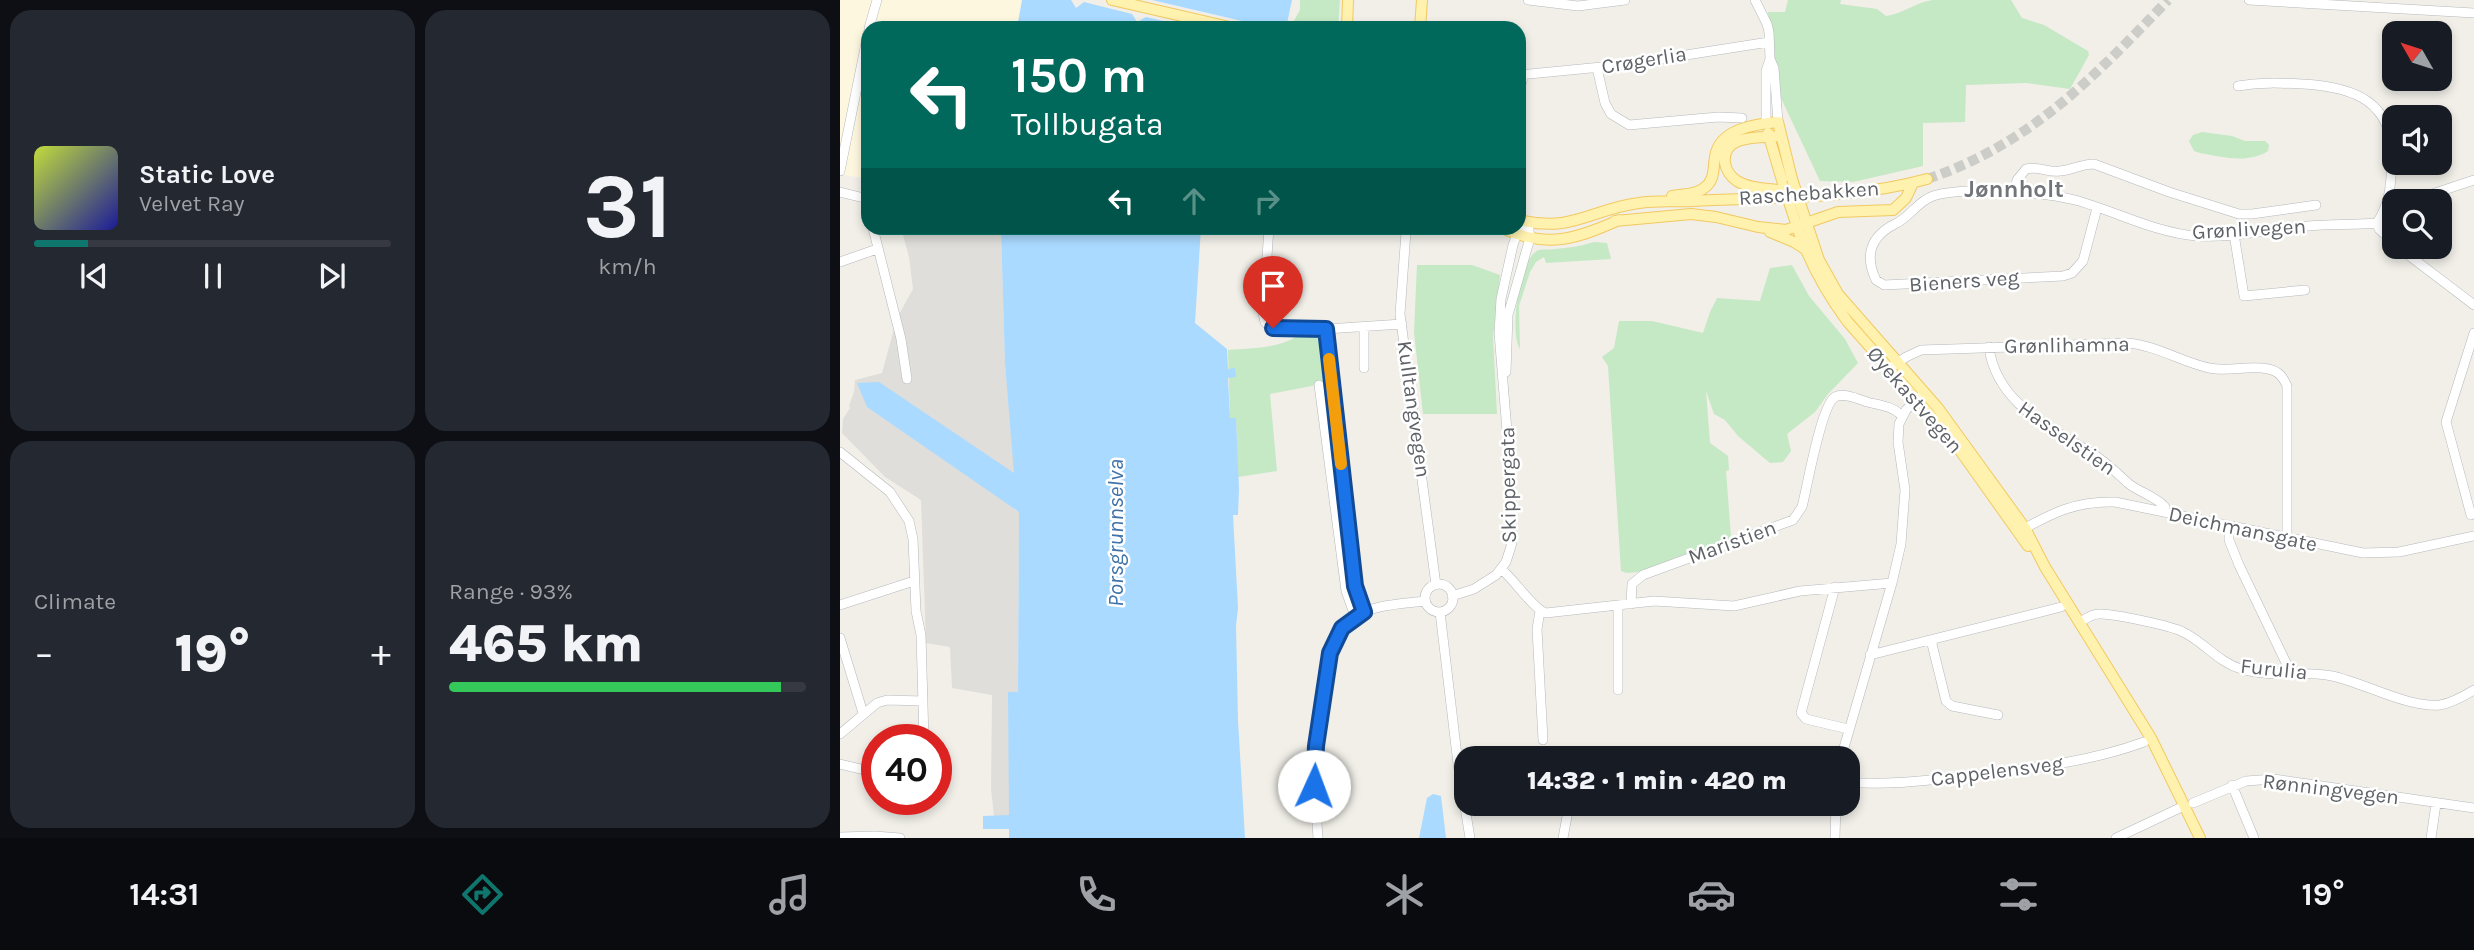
<!DOCTYPE html>
<html lang="en">
<head>
<meta charset="utf-8">
<style>
  body { margin:0; font-family:Karla,sans-serif; background:#242831; color:#f1f3f6; height:100vh; display:flex; flex-direction:column; font-size:26px; white-space:nowrap }
  * { box-sizing:border-box; margin:0 }
  p { font-size:23px; color:#9ea1a6 }
  .icon { flex:none; width:38px; height:38px; fill:none; stroke:currentColor; stroke-width:2; stroke-linecap:round; stroke-linejoin:round }
  .map { position:relative; flex:1; overflow:hidden }
  .panel { display:flex; flex-direction:column; gap:10px; padding:10px; background:#0d0f14; width:840px }
  .panel>* { flex:none }
  .hud { position:absolute; left:21px; top:21px; width:665px; height:214px; border-radius:21px; box-shadow:0 4px 10px #0003; background:#00695c; color:#fff; overflow:hidden }
  .needle { width:46px; rotate:309deg }
  .controls { position:absolute; left:1542px; top:21px; display:grid; gap:14px }
  .controls a { display:grid; place-items:center; width:70px; height:70px; border-radius:14px; background:#171b24; box-shadow:0 4px 10px #0003; font-size:35px }
  .speed { position:absolute; left:21px; top:724px; display:flex; gap:14px; font-size:35px; font-weight:700; text-align:center }
  .speed>* { display:grid; place-content:center; width:91px; height:91px; border-radius:50%; background:#171b24; box-shadow:0 4px 10px #0003; line-height:1 }
  .speed .limit { border:10px solid #d22; background:#fff; color:#111 }
  .pin { position:absolute; display:grid; place-items:center; width:60px; height:60px; color:#fff; margin:-72px -30px; border-radius:50% 50% 50% 0; rotate:-45deg; box-shadow:0 0 7px #0007 }
  .pin .icon { rotate:45deg }
  .me { position:absolute; width:77px; margin:-38px; rotate:2deg; stroke-linejoin:round; filter:drop-shadow(0 0 5px #0008) }
  .turn { display:flex; align-items:center; gap:24px; height:147px; padding:0 35px; font-size:32px }
  .turn .icon { width:91px; height:91px; stroke-width:2.5 }
  .turn b { display:block; font-size:49px; line-height:60px }
  .lanes { display:flex; align-items:center; height:66px; padding:0 35px; background:#0003; justify-content:center; gap:35px; direction:ltr }
  .lanes .off { opacity:.35 }
  .big { font-size:52px; font-weight:800; line-height:1.1 }
  .panel .widget { flex:1; display:flex; flex-direction:column; justify-content:center; gap:10px; min-width:0; padding:0 24px; border-radius:21px; background:#242831 }
  .panel .dial { align-items:center; gap:0 }
  .dial b { font-size:91px; line-height:1 }
  .song { display:flex; align-items:center; gap:21px }
  .cover { width:84px; height:84px; border-radius:10px; background:linear-gradient(135deg,hsl(70 70% 55%),hsl(240 70% 35%)) }
  .played { height:7px; border-radius:4px; background:linear-gradient(90deg,#0f766e 15%,#363941 15%) }
  .keys { display:flex; justify-content:space-around; direction:ltr }
  .heat { display:flex; justify-content:space-between; align-items:center; font-size:38px; direction:ltr }
  .charge { height:10px; border-radius:5px; background:linear-gradient(90deg,#34c759 93%,#363941 0) }
  .panel .tiles { flex:1; display:grid; gap:10px; grid-template-columns:repeat(2,1fr) }
  .trip { position:absolute; left:614px; top:746px; width:406px; height:70px; border-radius:21px; background:#171b24; box-shadow:0 4px 10px #0003; font-weight:800; line-height:70px; text-align:center }
  .menu { display:flex; height:112px; justify-content:space-around; align-items:center; background:#090b0e; color:#9ea1a6 }
  .menu .icon { width:49px; height:49px }
  .menu .selected { color:#0f766e }
  .menu b { font-size:32px; color:#f1f3f6 }
  main { display:flex; flex:1; min-height:0 }
  .map>svg:first-child { display:block }
  .commercial { fill:#fef7e0 }
  .industrial { fill:#e0deda }
  .green { fill:#c5e8c5 }
  .water { fill:#aadaff }
  .pier { fill:#f1efe8 }
  .lines { fill:none; stroke-linecap:round; stroke-linejoin:round }
  .major-tunnel { stroke:#ccccc8; stroke-width:10; stroke-dasharray:10 5; stroke-linecap:butt }
  .minor-casing { stroke:#b5b8bc; stroke-width:10 }
  .major-casing { stroke:#f2c960; stroke-width:12 }
  .minor { stroke:#fff; stroke-width:9 }
  .major { stroke:#fff2af; stroke-width:10 }
  .major-bridge-casing { stroke:#f2c960; stroke-width:12; stroke-linecap:butt }
  .major-bridge { stroke:#fff2af; stroke-width:10 }
  .route-casing { stroke:#114b97; stroke-width:18 }
  .route { stroke:#1a73e8; stroke-width:12 }
  .slow { stroke:#f59e0b; stroke-width:12 }
  .labels { text-anchor:middle; stroke-width:5; stroke-linejoin:round; paint-order:stroke }
  .street-label { font-size:21px; fill:#5f6368; stroke:#fff }
  .water-label { font-size:23px; font-style:italic; fill:#4174aa; stroke:#fff }
  .quarter-label { font-size:24px; font-weight:bold; fill:#70757a; stroke:#fff }
</style>
</head>
<body>
<main>
<section class="panel">
<div class="tiles">
<div class="widget">
<div class="song"><i class="cover"></i><div><b>Static Love</b><p>Velvet Ray</p></div></div>
<div class="played"></div>
<div class="keys"><svg class="icon" aria-label="previous" viewBox="0 0 24 24"><path d="M18 5L8 12l10 7zM5 5v14"/></svg><svg class="icon" aria-label="pause" viewBox="0 0 24 24"><path d="M8 5v14M16 5v14"/></svg><svg class="icon" aria-label="next" viewBox="0 0 24 24"><path d="M6 5l10 7-10 7zM19 5v14"/></svg></div>
</div>
<div class="widget dial"><b>31</b><p>km/h</p></div>
<div class="widget"><p>Climate</p>
<div class="heat"><a>−</a><b class="big">19°</b><a>+</a></div>
</div>
<div class="widget"><p>Range · 93%</p><b class="big">465 km</b><div class="charge"></div></div>
</div>
</section>
<div class="map">
<svg width="1634" height="838" viewBox="0 0 1634 838">
  <rect width="100%" height="100%" fill="#f1efe8"/>
  <!-- commercial -->
  <path class="commercial" d="M 0,0 L 182,0 L 177,28 L 28,28 L 28,179 L 0,174 Z"/>
  <!-- industrial -->
  <path class="industrial" d="M 61,228 L 159,228 L 161,229 L 165,364 L 175,474 L 170,471 L 174,509 L 179,512 L 178,693 L 169,693 L 169,816 L 154,816 L 151,789 L 152,695 L 112,688 L 110,647 L 86,643 L 81,500 L 45,477 L 2,433 L 3,419 L 10,408 L 9,406 L 14,392 L 15,380 L 42,373 L 57,318 L 73,289 L 69,257 Z"/>
  <!-- green -->
  <path class="green" d="M 460,0 L 500,0 L 498,28 L 450,28 L 460,10 Z
    M 948,0 L 1001,0 L 1000,4 L 1037,9 L 1046,16 C 1063,14 1076,2 1093,0 C 1118,0 1146,0 1171,0 L 1182,18 L 1204,25 L 1248,51 L 1249,55 L 1230,89 L 1186,83 L 1126,85 L 1125,122 L 1083,123 L 1083,166 L 1013,182 L 980,181 L 933,81 L 928,12 L 945,12 Z
    M 1362,132 L 1392,136 L 1405,141 L 1425,141 L 1429,145 L 1428,151 C 1408,164 1382,157 1360,153 L 1354,151 L 1349,141 L 1353,135 Z
    M 754,242 L 767,243 L 771,259 L 706,263 L 704,257 L 696,262 L 690,272 L 679,306 L 680,349 C 669,333 679,256 699,250 C 703,249 710,250 715,249 C 728,248 741,246 754,242 Z
    M 577,265 L 632,265 L 660,275 L 653,337 L 657,414 L 583,414 L 574,332 Z
    M 952,265 L 969,296 L 1005,339 L 1018,363 L 988,394 L 975,412 L 947,434 L 951,451 L 943,462 L 930,463 L 898,436 L 885,420 L 874,414 L 866,391 L 870,443 L 888,456 L 889,470 L 886,471 L 891,537 L 798,572 L 787,573 L 781,571 L 768,366 L 762,357 L 774,348 L 779,321 L 812,321 L 863,333 L 870,312 L 877,298 L 920,301 L 930,268 Z
    M 460,334 L 478,335 L 481,339 L 487,383 L 430,394 L 437,471 L 398,477 L 396,419 L 390,419 L 388,350 C 412,348 440,349 460,334 Z"/>
  <!-- water -->
  <path class="water" d="M 182,0 L 452,0 L 446,28 L 177,28 Z
    M 159,228 L 361,228 L 355,323 L 387,349 L 388,369 L 395,368 L 396,377 L 388,378 L 390,418 L 396,418 L 399,489 L 398,515 L 393,515 L 398,608 L 396,626 L 398,721 L 405,838 L 169,838 L 169,829 L 143,829 L 143,816 L 169,815 L 168,692 L 178,692 L 179,512 L 27,407 L 17,383 L 39,382 L 174,473 L 165,364 L 161,230 Z
    M 593,794 L 601,796 L 606,838 L 579,838 L 587,798 Z"/>
  <!-- pier -->
  <path class="pier" d="M 231,0 L 312,0 L 432,28 L 354,28 L 306,17 L 297,22 L 292,14 L 244,2 L 236,8 Z"/>
  <g class="lines">
    <!-- major-tunnel -->
    <path class="major-tunnel" d="M 1087,179 C 1191,144 1254,77 1328,0"/>
    <defs>
      <path id="minor" d="M 688,0 L 738,6 L 785,0
        M 915,0 L 927,24 L 929,32 L 930,59 L 926,71 L 926,123
        M 1409,0 L 1634,13
        M 29,28 L 37,0
        M 930,59 L 934,68 L 938,122
        M 757,68 L 765,103 L 771,114 L 789,125 L 878,117 L 902,118
        M 679,75 L 782,65 L 929,42
        M 1398,86 C 1420,82 1441,83 1463,84 C 1514,87 1554,101 1552,161 C 1551,184 1550,203 1537,223
        M 679,90 L 684,75
        M 0,171 L 28,33
        M 0,192 L 28,199
        M 1175,192 L 1177,180 L 1186,169 C 1200,166 1208,173 1220,171 C 1232,170 1241,164 1254,164 L 1329,192 L 1399,214 L 1412,214 L 1476,205
        M 1548,201 L 1577,199 L 1634,180
        M 1257,208 L 1243,261 L 1232,273 L 1223,276 L 1044,285 L 1036,280 C 1024,255 1031,236 1055,224 C 1070,217 1078,201 1093,196 C 1125,186 1203,192 1235,200 C 1275,211 1316,233 1357,236 C 1394,238 1432,229 1468,226 C 1491,224 1514,225 1537,223
        M 1537,223 L 1539,229 L 1554,243
        M 33,228 L 61,339 L 67,379
        M 429,228 L 423,313 L 425,322 L 430,327 L 486,329 L 562,324
        M 566,232 L 560,314 L 596,585
        M 1394,234 L 1404,296 L 1465,290
        M 1558,247 L 1634,305
        M 0,262 L 37,249
        M 486,329 L 515,586 L 524,612
        M 1149,347 C 1156,404 1212,428 1256,456 C 1268,464 1278,474 1289,484 C 1301,493 1315,496 1325,507 L 1324,512
        M 1054,365 L 1066,357 L 1081,350 L 1287,343 C 1316,345 1341,362 1369,368 C 1389,372 1409,365 1428,369 C 1439,371 1443,377 1447,386 L 1447,539
        M 524,368 L 524,327
        M 666,372 L 668,315 L 690,238 L 688,222
        M 479,385 L 506,591 L 515,616
        M 0,452 L 50,492 L 69,521 L 73,539 L 76,611 L 81,635 L 84,740
        M 1631,515 L 1606,422 L 1634,333
        M 1389,526 L 1389,540 L 1399,565 L 1451,673
        M 1180,531 C 1214,512 1236,501 1275,502 L 1523,553 L 1559,552 L 1634,536
        M 661,569 C 674,579 693,609 706,613 L 814,601 L 894,606 L 960,591 L 1052,583
        M585 598a14 14 0 1 1 28 0a14 14 0 1 1-28 0Z
        M 995,587 L 961,713 L 966,719 L 1008,729
        M 612,596 L 634,589 L 656,575 L 666,562 L 672,543 L 671,480 L 659,333 L 661,299 L 673,245 L 677,234 L 688,222
        M 791,604 L 792,584 L 803,575 L 953,520 L 962,507 C 967,488 981,405 995,397 C 1004,392 1018,399 1027,402 C 1039,405 1053,406 1062,416
        M 0,605 L 74,581
        M 700,611 L 697,629 L 703,740
        M 600,612 L 618,764 L 630,838
        M 1240,622 C 1245,619 1252,614 1259,614 C 1271,613 1332,626 1343,632 C 1364,642 1378,662 1401,669 C 1430,678 1462,670 1492,676 C 1525,683 1568,708 1600,705 C 1612,703 1624,696 1634,690
        M 0,638 L 23,713
        M 1091,640 L 1106,701 L 1112,706 L 1158,715
        M 1030,655 L 1221,607
        M 778,690 L 778,605
        M 0,734 L 37,703 L 47,700 L 83,701
        M 767,758 C 801,749 832,752 866,758
        M 1001,758 L 1052,583 L 1061,544 L 1065,490 L 1058,442 L 1059,424 L 1066,410 L 1081,396
        M 0,764 L 37,773
        M 1008,782 C 1047,786 1087,780 1125,776 C 1185,769 1247,763 1304,742
        M 1392,785 L 1414,838
        M 719,803 L 724,805 L 728,811 L 723,838
        M 1353,803 L 1406,781 L 1434,779 L 1634,808
        M 0,837 L 35,836 L 60,838
        M 478,838 C 474,789 472,650 512,619 C 532,604 562,604 585,601
        M 995,838 L 996,803
        M 1276,838 L 1344,806
        M 1591,838 L 1596,804"/>
      <path id="major" d="M 272,0 L 394,28
        M 507,28 L 508,0
        M 580,28 L 582,0
        M 928,133 L 944,187
        M 941,136 C 923,138 881,133 885,163 C 886,170 891,177 897,181 C 912,190 934,188 951,192
        M 832,196 C 842,194 856,195 864,188 C 875,181 873,168 875,157 C 879,129 915,124 938,122 L 952,179
        M 962,209 L 979,260 L 998,294 L 1098,408 L 1185,528 L 1205,567 L 1311,738 L 1360,838
        M 952,211 C 964,252 982,287 1007,321 L 1114,442 L 1188,546
        M 679,220 C 733,233 751,209 799,203 C 816,200 835,202 852,201 C 930,197 1011,200 1087,179
        M 775,221 L 851,214 L 876,217 L 918,227 L 946,230 L 998,212 L 1053,210 L 1066,198 L 1073,183
        M 662,228 C 707,249 736,239 779,220
        M 930,232 L 954,242 L 965,249"/>
    </defs>
    <!-- minor casing -->
    <use href="#minor" class="minor-casing"/>
    <!-- major casing -->
    <use href="#major" class="major-casing"/>
    <!-- minor -->
    <use href="#minor" class="minor"/>
    <!-- major -->
    <use href="#major" class="major"/>
    <defs>
      <path id="major-bridge" d="M 952,179 L 962,209
        M 944,187 L 952,211"/>
    </defs>
    <!-- major-bridge casing -->
    <use href="#major-bridge" class="major-bridge-casing"/>
    <!-- major-bridge -->
    <use href="#major-bridge" class="major-bridge"/>
  </g>
  <g class="lines">
    <defs>
      <path id="route" d="M 433,328 L 486,329 L 515,586 L 524,612 L 502,628 L 490,653 L 476,746 L 474,786"/>
    </defs>
    <!-- route casing -->
    <use href="#route" class="route-casing"/>
    <!-- route -->
    <use href="#route" class="route"/>
    <!-- slow -->
    <path class="slow" d="M 489,359 L 501,464"/>
  </g>
  <g class="labels">
    <!-- street labels -->
    <g class="street-label">
      <text transform="translate(804 60) rotate(-9)" y="7">Crøgerlia</text>
      <text transform="translate(969 193) rotate(-4)" y="7">Raschebakken</text>
      <text transform="translate(1409 229) rotate(-3)" y="7">Grønlivegen</text>
      <text transform="translate(1124 281) rotate(-4)" y="7">Bieners veg</text>
      <text transform="translate(1227 345) rotate(-1)" y="7">Grønlihamna</text>
      <text transform="translate(1075 400) rotate(49)" y="7">Øyekastvegen</text>
      <text transform="translate(574 409) rotate(82)" y="7">Kulltangvegen</text>
      <text transform="translate(1227 438) rotate(35)" y="7">Hasselstien</text>
      <text transform="translate(668 485) rotate(-91)" y="7">Skippergata</text>
      <text transform="translate(1403 529) rotate(12)" y="7">Deichmansgate</text>
      <text transform="translate(892 542) rotate(-20)" y="7">Maristien</text>
      <text transform="translate(1434 669) rotate(6)" y="7">Furulia</text>
      <text transform="translate(1157 771) rotate(-7)" y="7">Cappelensveg</text>
      <text transform="translate(1491 789) rotate(7)" y="7">Rønningvegen</text>
    </g>
    <!-- water labels -->
    <g class="water-label">
      <text transform="translate(275 533) rotate(-90)" y="8">Porsgrunnselva</text>
    </g>
    <!-- quarter labels -->
    <g class="quarter-label">
      <text x="1174" y="197">Jønnholt</text>
    </g>
  </g>
</svg>
<div class="controls">
<a><svg class="needle" viewBox="-14 -14 28 28"><path d="M0-13l5 13h-10z" fill="#e53935"/><path d="M0 13l5-13h-10z" fill="#9ea1a6"/></svg></a>
<a><svg class="icon" aria-label="sound" viewBox="0 0 24 24"><path d="M4 9h4l5-4v14l-5-4H4zM17 9q2 3 0 6"/></svg></a>
<a><svg class="icon" aria-label="search" viewBox="0 0 24 24"><circle cx="10" cy="10" r="6"/><path d="M15 15l6 6"/></svg></a>
</div>
<div class="speed"><div class="limit">40</div></div>
<div class="pin" style="left:433px;top:328px;background:#d93025"><svg class="icon" aria-label="arrive" viewBox="0 0 24 24"><path d="M6 21V4h12l-3 4 3 4H6"/></svg></div>
<svg class="me" style="left:474px;top:786px" viewBox="-20 -20 40 40"><circle r="19" fill="#fff"/><path d="M0-13L10 11 0 6-10 11z" fill="#1a73e8"/></svg>
<div class="trip">14:32 · 1 min · 420 m</div>
<div class="hud">
<div class="turn"><svg class="icon" aria-label="left" viewBox="0 0 24 24"><path d="M17 20v-9H6M10 6l-5 5 5 5"/></svg><div><b>150 m</b>Tollbugata</div></div>
<div class="lanes"><svg class="icon" aria-label="left" viewBox="0 0 24 24"><path d="M17 20v-9H6M10 6l-5 5 5 5"/></svg><svg class="icon off" aria-label="ahead" viewBox="0 0 24 24"><path d="M12 20V5M6 11l6-6 6 6"/></svg><svg class="icon off" aria-label="right" viewBox="0 0 24 24"><path d="M7 20v-9h11M14 6l5 5-5 5"/></svg></div>
</div>
</div>
</main>
<nav class="menu">
<b>14:31</b>
<svg class="icon selected" aria-label="directions" viewBox="0 0 24 24"><path d="M12 3l9 9-9 9-9-9zM9 14v-3h6M13 9l2 2-2 2"/></svg>
<svg class="icon" aria-label="music" viewBox="0 0 24 24"><path d="M9 18V5l10-2v13"/><circle cx="6" cy="18" r="3"/><circle cx="16" cy="16" r="3"/></svg>
<svg class="icon" aria-label="phone" viewBox="0 0 24 24"><path d="M5 4h4l2 5-3 2q2 4 5 5l2-3 5 2v4C11 20 4 13 5 4z"/></svg>
<svg class="icon" aria-label="climate" viewBox="0 0 24 24"><path d="M12 3v18M4 7l16 10M4 17L20 7"/></svg>
<svg class="icon" aria-label="car" viewBox="0 0 24 24"><path d="M5 17H2v-5l4-1 3-4h7l3 4 3 1v5h-3M9 17h6M6 11h13"/><circle cx="7" cy="17" r="2"/><circle cx="17" cy="17" r="2"/></svg>
<svg class="icon" aria-label="filters" viewBox="0 0 24 24"><path d="M4 7h16M4 17h16"/><circle cx="9" cy="7" r="2"/><circle cx="15" cy="17" r="2"/></svg>
<b>19°</b>
</nav>
</body>
</html>
